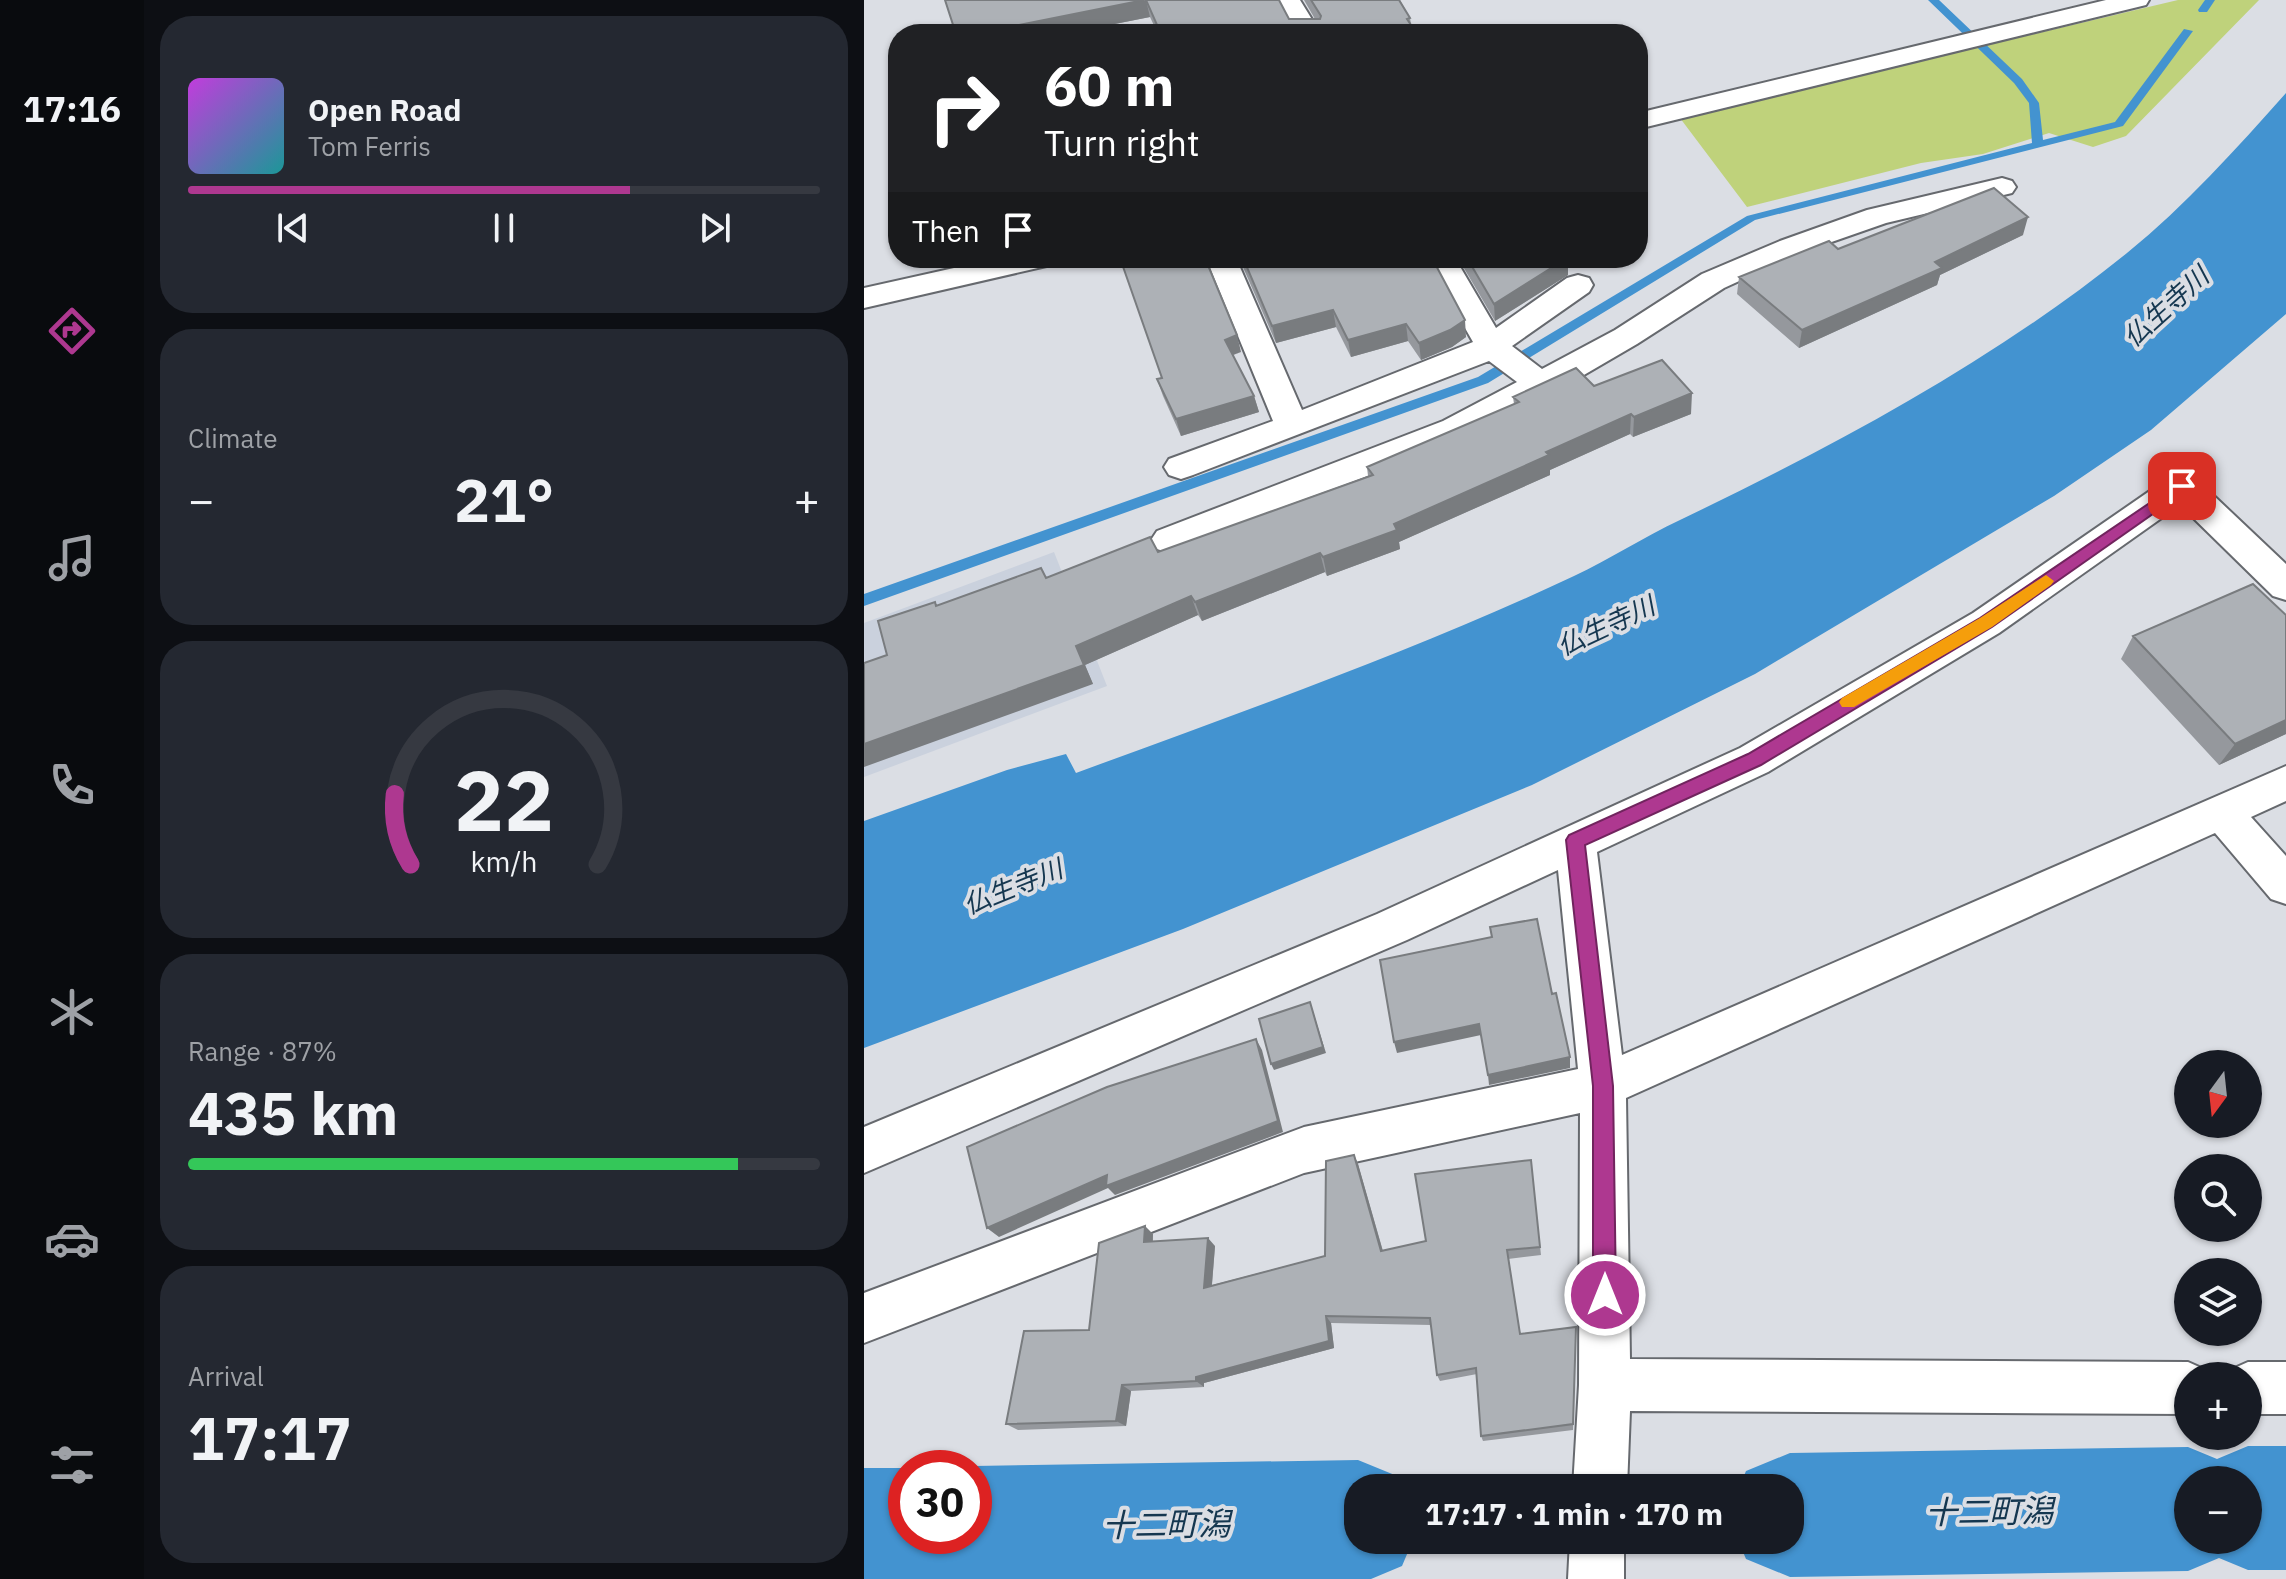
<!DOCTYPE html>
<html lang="en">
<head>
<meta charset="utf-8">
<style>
  body { margin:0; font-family:"IBM Plex Sans","Noto Sans JP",sans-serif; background:#242831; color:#f1f3f6; height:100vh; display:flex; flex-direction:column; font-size:30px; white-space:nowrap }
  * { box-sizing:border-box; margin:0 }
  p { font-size:26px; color:#9ea1a6 }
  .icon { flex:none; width:44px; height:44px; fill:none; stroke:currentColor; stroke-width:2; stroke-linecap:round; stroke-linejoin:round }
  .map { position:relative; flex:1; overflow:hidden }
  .sheet { display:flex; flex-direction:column; gap:16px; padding:16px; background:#0d0f14; width:720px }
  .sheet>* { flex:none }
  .guide { position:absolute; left:24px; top:24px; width:760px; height:244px; border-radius:32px; box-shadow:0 2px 6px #0004; background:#202124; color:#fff; overflow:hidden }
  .needle { width:52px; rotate:195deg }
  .fabs { position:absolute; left:1310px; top:1050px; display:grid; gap:16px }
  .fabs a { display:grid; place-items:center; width:88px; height:88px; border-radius:50%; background:#171b24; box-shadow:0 2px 6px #0004; font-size:40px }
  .speed { position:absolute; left:24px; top:1450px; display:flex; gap:16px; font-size:40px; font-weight:700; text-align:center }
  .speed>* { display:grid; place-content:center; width:104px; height:104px; border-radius:50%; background:#171b24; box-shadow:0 2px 6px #0004; line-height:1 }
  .speed .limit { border:12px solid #d22; background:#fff; color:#111 }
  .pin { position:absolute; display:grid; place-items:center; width:68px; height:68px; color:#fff; margin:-34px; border-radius:16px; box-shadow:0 4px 12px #0006 }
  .me { position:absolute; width:88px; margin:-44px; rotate:0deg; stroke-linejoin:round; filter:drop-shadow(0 0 6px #0008) }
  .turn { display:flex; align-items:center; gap:28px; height:168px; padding:0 24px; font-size:36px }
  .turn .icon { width:104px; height:104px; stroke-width:2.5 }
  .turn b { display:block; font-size:56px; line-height:68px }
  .then { display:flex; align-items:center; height:76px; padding:0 24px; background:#0003; gap:16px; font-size:30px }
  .big { font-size:60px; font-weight:700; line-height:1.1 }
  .sheet .card { flex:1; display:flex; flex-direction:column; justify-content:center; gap:12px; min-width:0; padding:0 28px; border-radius:32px; background:#242831 }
  .sheet .dial { align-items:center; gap:0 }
  .dial svg { height:208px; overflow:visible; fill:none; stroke:#363941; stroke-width:7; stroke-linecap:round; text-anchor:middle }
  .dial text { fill:#f1f3f6; stroke:none }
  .song { display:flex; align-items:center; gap:24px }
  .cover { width:96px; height:96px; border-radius:12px; background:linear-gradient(135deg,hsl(290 70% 55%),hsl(180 70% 35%)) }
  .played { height:8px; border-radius:4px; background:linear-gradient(90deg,#ae3890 70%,#363941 70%) }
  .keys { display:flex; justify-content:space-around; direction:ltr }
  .heat { display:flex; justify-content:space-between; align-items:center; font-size:44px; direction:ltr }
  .charge { height:12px; border-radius:6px; background:linear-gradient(90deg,#34c759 87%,#363941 0) }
  .trip { position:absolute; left:480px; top:1474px; width:460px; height:80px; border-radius:32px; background:#171b24; box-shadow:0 2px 6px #0004; font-weight:700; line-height:80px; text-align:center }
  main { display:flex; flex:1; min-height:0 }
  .tab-bar { display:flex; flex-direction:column; width:144px; justify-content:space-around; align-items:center; background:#090b0e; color:#9ea1a6 }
  .tab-bar .icon { width:56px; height:56px }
  .tab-bar .current { color:#ae3890 }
  .tab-bar b { font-size:36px; color:#f1f3f6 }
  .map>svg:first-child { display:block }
  .built { fill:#cad1dd }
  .green { fill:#bfd27b }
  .water { fill:#4393d0 }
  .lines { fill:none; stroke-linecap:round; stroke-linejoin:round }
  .stream { fill:#4393d0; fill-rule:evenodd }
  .river { fill:#4393d0; fill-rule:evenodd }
  .street-casing { stroke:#66696e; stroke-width:4 }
  .street { fill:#fff; fill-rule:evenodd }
  .wall { fill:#95989d }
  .shaded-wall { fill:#797c7f }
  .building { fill:#adb1b6; stroke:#797c7f; stroke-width:2 }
  .route { fill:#ae3890; stroke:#71245e; stroke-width:2 }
  .slow { fill:#f59e0b }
  .labels { text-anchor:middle; stroke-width:8; stroke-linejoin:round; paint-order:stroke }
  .water-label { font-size:26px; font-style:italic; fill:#153750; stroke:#dbdee4 }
  .near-water-label { font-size:32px; font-style:italic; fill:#153750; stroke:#dbdee4 }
</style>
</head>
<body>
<main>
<nav class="tab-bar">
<b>17:16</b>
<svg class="icon current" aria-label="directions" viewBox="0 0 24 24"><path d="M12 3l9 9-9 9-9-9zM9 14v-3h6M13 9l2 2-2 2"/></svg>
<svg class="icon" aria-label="music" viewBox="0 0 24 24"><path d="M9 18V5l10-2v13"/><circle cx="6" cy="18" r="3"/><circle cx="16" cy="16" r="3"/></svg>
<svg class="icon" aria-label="phone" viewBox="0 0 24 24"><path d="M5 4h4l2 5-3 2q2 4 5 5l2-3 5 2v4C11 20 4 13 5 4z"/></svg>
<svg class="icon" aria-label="climate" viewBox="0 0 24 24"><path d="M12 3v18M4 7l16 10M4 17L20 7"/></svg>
<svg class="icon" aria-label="car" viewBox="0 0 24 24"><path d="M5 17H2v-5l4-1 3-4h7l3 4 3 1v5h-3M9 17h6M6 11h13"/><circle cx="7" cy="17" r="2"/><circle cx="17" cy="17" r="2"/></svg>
<svg class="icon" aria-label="filters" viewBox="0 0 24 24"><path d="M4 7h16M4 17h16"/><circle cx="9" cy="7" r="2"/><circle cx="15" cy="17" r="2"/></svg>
</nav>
<section class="sheet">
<div class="card">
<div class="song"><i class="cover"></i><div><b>Open Road</b><p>Tom Ferris</p></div></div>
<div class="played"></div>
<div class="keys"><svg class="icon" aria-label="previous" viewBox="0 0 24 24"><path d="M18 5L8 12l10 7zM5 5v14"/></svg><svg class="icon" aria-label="pause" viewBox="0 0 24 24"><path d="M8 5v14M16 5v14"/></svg><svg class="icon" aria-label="next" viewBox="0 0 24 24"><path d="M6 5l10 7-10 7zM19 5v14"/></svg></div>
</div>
<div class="card"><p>Climate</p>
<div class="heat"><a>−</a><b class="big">21°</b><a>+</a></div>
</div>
<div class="card dial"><svg viewBox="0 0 100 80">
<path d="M14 69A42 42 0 1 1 86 69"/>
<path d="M14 69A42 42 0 0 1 8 42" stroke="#ae3890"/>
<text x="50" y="56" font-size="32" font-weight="700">22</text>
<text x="50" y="72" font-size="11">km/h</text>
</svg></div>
<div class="card"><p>Range · 87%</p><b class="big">435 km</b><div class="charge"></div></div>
<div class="card"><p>Arrival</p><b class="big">17:17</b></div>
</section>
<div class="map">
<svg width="1422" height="1579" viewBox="0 0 1422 1579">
  <rect width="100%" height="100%" fill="#dbdee4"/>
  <!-- built -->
  <path class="built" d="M 190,552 L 243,686 L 0,777 L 0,623 Z"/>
  <!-- green -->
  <path class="green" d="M 1314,0 L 1395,0 L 1262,136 L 1229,147 L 1185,133 L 1119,154 L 1057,163 L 883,207 L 816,118 Z"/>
  <!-- water -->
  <path class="water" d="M 1422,93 L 1422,314 L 1287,430 L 1190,496 L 891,674 L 668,785 L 319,929 L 0,1048 L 0,821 L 143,770 L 202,754 L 212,773 C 377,712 551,651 710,576 C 746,559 780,537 816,520 C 972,445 1128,362 1263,253 C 1322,205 1372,149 1422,93 Z"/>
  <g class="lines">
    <!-- stream -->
    <path class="stream" d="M 1064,0 L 1075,0 L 1158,79 L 1175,103 L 1179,140 L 1251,122 L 1320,29 L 1329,31 L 1259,126 L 891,220 L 624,383 L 0,606 L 0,594 L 614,377 L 883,216 L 1168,143 L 1165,103 L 1150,83 Z
      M 1341,0 L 1351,0 L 1343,12 L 1335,12 L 1334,10 Z"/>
    <!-- river -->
    <path class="river" d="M 1384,1446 L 1422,1446 L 1422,1570 L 1384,1570 L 1355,1558 L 1324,1571 L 926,1577 L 882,1559 L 874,1540 L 926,1540 L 926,1488 L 875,1488 L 882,1471 L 926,1453 L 1324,1447 L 1353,1459 ZM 1324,1480 L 1384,1480 L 1384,1540 L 1324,1540 Z
      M 494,1460 L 538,1478 L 542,1488 L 494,1488 L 494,1540 L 549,1540 L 538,1566 L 507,1579 L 0,1579 L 0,1468 L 45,1468 L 42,1468 L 42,1536 L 110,1536 L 110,1468 L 104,1468 L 110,1466 Z"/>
    <defs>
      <path id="street" d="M 412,0 L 436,0 L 457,34 L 431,34 Z
        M 1242,0 L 1285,0 L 1282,5 L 774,129 L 774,113 Z
        M 1138,178 L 1148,181 L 1152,187 L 1148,193 L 1022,223 L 936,253 L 860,288 L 773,344 L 689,393 L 603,437 L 317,549 L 305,553 L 293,549 L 287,540 L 293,531 L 579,421 L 653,382 L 625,361 L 329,475 L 317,479 L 305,475 L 300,467 L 305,459 L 409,421 L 342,258 L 372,258 L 438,410 L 609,342 L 561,258 L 591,258 L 632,328 L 703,278 L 714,275 L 725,278 L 729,285 L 725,292 L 648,346 L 678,369 L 751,330 L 838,274 L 916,241 L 1003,210 Z
        M 135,258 L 191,258 L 187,265 L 0,308 L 0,288 Z
        M 1318,474 L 1330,477 L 1422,564 L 1422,600 L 1409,596 L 1316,505 L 1135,633 L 904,772 L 733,852 L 758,1055 L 1422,766 L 1422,801 L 1387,817 L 1422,856 L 1422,904 L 1407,899 L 1351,833 L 762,1098 L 766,1359 L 1324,1362 L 1342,1370 L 1345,1376 L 1324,1376 L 1324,1414 L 766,1411 L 763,1488 L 709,1488 L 715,1385 L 716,1113 L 440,1173 L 0,1343 L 0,1293 L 440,1127 L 714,1069 L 694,870 L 543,940 L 0,1173 L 0,1127 L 513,914 L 876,748 L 1109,613 L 1306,477 Z
        M 1384,1362 L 1422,1362 L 1422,1414 L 1384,1414 L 1384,1376 L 1363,1376 L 1366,1370 Z
        M 706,1540 L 760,1540 L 760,1579 L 704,1579 Z"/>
    </defs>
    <!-- street casing -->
    <use href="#street" class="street-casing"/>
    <!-- street -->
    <use href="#street" class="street"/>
  </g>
  <!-- wall -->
  <path class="wall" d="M 81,0 L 415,0 L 425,19 L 451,19 L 440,0 L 536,0 L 546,18 L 547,24 L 553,34 L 294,34 L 286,17 L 200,34 L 92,34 Z
    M 1159,235 L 1076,275 L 1073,285 L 935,348 L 873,294 L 875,277 L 974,249 Z
    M 375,258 L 568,258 L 602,337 L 588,347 L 557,360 L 544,341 L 487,357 L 472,327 L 412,343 Z
    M 594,258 L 704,258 L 704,275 L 631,321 Z
    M 377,352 L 369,355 L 390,396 L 395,412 L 317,436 L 299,396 L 293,379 Z
    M 730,386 L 827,414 L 769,437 L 766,434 L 686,470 L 686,475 L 535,542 L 536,549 L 463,576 L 461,572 L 338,621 L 334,615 L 221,665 L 229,684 L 23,655 L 73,605 L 182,578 L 294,552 L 504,476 L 503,467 L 650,404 L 649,397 Z
    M 1269,636 L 1422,734 L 1355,765 L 1257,659 Z
    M 490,1155 L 494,1164 L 519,1251 L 562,1241 L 667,1160 L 677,1255 L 644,1259 L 656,1334 L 712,1327 L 709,1430 L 619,1441 L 617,1436 L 613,1374 L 576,1381 L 573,1375 L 567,1325 L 467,1323 L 470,1348 L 340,1383 L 340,1387 L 267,1391 L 262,1426 L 154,1430 L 142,1424 L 225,1330 L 289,1234 L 289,1241 L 351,1246 L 348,1285 L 461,1256 Z"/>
  <!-- shaded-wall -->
  <path class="shaded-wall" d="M 282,0 L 286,17 L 200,34 L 129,34 L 155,25 Z
    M 1164,217 L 1159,235 L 1076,275 L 1073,285 L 935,348 L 938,330 L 1071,262 Z
    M 704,258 L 704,275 L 631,321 L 630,304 Z
    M 469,310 L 472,327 L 412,343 L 408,326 Z
    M 601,320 L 602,337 L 588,347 L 557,360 L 555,343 Z
    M 542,324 L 544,341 L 487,357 L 484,340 Z
    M 373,335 L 377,352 L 366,356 L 361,340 Z
    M 828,393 L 827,414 L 769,437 L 770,417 Z
    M 390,396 L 395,412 L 317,436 L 312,419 Z
    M 767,414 L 766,434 L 686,470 L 686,475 L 535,542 L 536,549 L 463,576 L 459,557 L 682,452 Z
    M 456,553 L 461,572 L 338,621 L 331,602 Z
    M 327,596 L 334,615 L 221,665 L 229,684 L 0,767 L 0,744 L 212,646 Z
    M 1422,720 L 1422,734 L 1355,765 L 1371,744 Z
    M 446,1002 L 462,1053 L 410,1070 L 407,1064 Z
    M 615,1024 L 617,1035 L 533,1053 L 530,1042 Z
    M 392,1039 L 398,1050 L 419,1132 L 251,1195 L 244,1188 L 135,1237 L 123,1228 Z
    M 706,1057 L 706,1068 L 625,1085 L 624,1075 Z
    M 490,1155 L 494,1164 L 521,1259 L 517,1251 Z
    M 281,1226 L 289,1234 L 288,1250 L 280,1242 Z
    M 344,1238 L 351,1246 L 347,1295 L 340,1288 Z
    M 462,1316 L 467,1323 L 470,1348 L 340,1383 L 340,1387 L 332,1381 L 332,1377 Z
    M 258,1385 L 267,1391 L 262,1426 L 252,1421 Z"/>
  <!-- building -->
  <path class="building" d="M 81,0 L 280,0 L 155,25 L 156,28 L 129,34 L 92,34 Z
    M 282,0 L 415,0 L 425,19 L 456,19 L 457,16 L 447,0 L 535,0 L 546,18 L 543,19 L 553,34 L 297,34 Z
    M 1130,188 L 1164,217 L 1071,262 L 1078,268 L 938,330 L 875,277 L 965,241 L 974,249 Z
    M 256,258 L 341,258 L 373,335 L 361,340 L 390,396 L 312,419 L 293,379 L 298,378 Z
    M 379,258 L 568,258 L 601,320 L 586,330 L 555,343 L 542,324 L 484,340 L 469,310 L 408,326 Z
    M 603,258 L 703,258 L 630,304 Z
    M 798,360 L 828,393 L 770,417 L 767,414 L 682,452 L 685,455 L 530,524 L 533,530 L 459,557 L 456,553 L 331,602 L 327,596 L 212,646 L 220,665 L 0,744 L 0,663 L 23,655 L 14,621 L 71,602 L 72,606 L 177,568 L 182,578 L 286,537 L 294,552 L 509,475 L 503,467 L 655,402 L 649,397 L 712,368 L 730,386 Z
    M 1389,584 L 1422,615 L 1422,720 L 1371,744 L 1269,636 Z
    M 673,919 L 688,994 L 692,993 L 706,1057 L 624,1075 L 615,1024 L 530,1042 L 516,960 L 628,937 L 626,927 Z
    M 446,1002 L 459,1047 L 407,1064 L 395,1019 Z
    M 392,1039 L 414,1121 L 242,1186 L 243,1175 L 123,1228 L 103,1147 L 243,1087 Z
    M 490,1155 L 517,1251 L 562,1241 L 551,1174 L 667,1160 L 676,1247 L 643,1250 L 656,1334 L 712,1327 L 709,1424 L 617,1436 L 612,1368 L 573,1375 L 566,1318 L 462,1316 L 465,1341 L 332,1377 L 332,1381 L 258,1385 L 252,1421 L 142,1424 L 160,1331 L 225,1330 L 235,1243 L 281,1226 L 280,1242 L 344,1238 L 340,1288 L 461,1256 L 462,1161 Z"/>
  <!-- route -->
  <path class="route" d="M 1318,481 L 1323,482 L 1323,490 L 1128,627 L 897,765 L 721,845 L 749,1086 L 752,1295 L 749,1303 L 741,1307 L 733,1303 L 729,1295 L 729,1086 L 702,840 L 705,835 L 884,754 L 1116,618 Z"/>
  <!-- slow -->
  <path class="slow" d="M 1182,575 L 1190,581 L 1187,585 L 1128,627 L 990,707 L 978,707 L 975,702 L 978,698 L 1116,618 Z"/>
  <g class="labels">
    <!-- water labels -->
    <g class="water-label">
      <text transform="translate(1302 307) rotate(-42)" y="9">仏生寺川</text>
      <text transform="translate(742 626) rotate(-25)" y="9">仏生寺川</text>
      <text transform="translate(149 887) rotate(-22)" y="9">仏生寺川</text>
    </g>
    <!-- near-water labels -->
    <g class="near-water-label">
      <text transform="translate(1125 1512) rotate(-1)" y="11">十二町潟</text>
      <text transform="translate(302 1525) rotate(-1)" y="11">十二町潟</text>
    </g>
  </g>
</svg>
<div class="fabs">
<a><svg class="needle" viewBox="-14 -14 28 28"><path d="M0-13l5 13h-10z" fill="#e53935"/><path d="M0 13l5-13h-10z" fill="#9ea1a6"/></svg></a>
<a><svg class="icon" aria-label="search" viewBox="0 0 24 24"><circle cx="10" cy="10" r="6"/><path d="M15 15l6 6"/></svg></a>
<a><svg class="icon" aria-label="layers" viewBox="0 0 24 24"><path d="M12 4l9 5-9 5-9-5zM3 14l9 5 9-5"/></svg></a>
<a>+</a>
<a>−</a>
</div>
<div class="speed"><div class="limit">30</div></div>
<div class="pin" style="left:1318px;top:486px;background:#d93025"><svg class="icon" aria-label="arrive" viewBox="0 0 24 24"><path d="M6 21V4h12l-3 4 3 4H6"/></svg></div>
<svg class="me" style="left:741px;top:1295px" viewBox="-20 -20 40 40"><circle r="17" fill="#ae3890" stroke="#fff" stroke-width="3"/><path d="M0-11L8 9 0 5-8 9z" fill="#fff"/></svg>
<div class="trip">17:17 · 1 min · 170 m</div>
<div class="guide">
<div class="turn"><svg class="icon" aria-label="right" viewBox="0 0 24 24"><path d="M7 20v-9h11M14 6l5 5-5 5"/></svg><div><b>60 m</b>Turn right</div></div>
<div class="then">Then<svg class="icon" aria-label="arrive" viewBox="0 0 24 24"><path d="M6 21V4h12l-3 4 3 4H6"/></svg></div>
</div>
</div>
</main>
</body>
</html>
